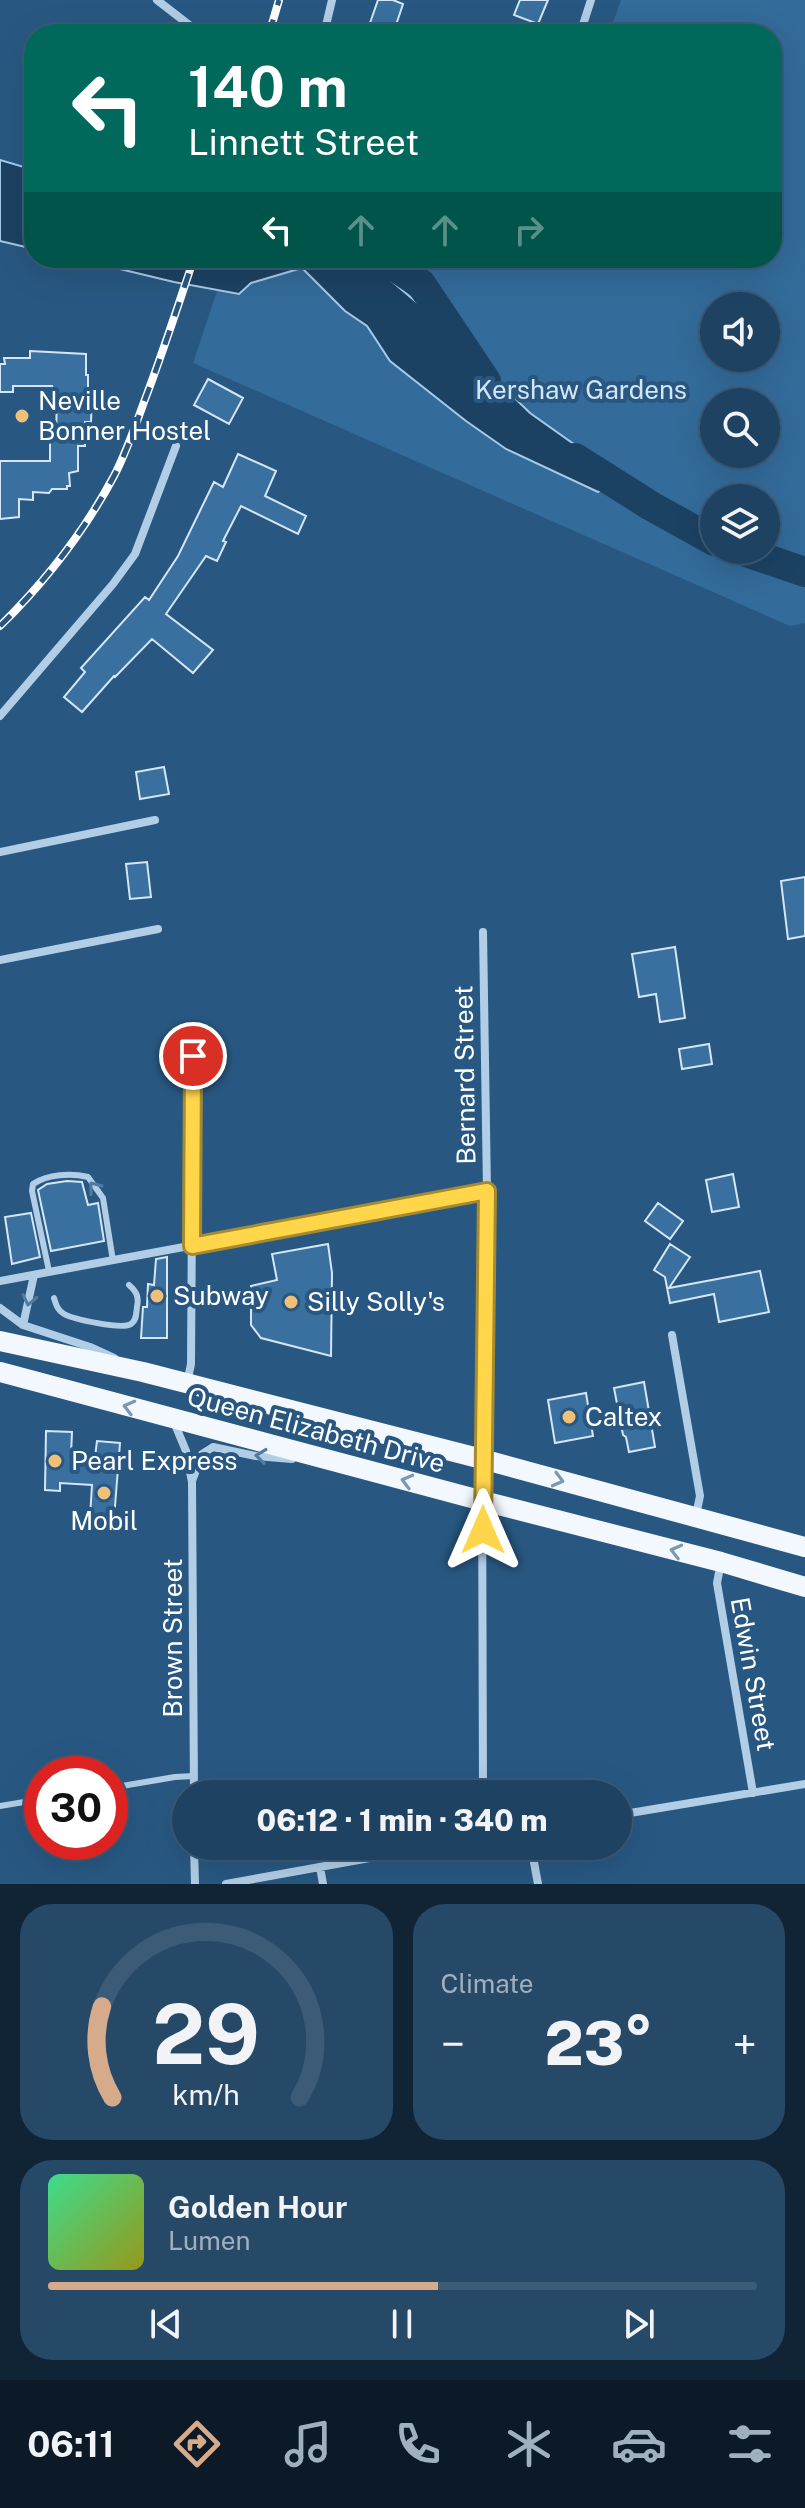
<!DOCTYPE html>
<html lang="en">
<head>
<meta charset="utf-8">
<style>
  body { margin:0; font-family:"Public Sans",sans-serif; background:#264968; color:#f1f3f6; height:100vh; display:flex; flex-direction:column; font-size:30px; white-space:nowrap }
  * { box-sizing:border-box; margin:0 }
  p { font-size:26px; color:#a1b0be }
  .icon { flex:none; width:44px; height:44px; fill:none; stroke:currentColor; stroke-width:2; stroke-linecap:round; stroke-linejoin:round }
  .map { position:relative; height:1884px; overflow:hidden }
  .side { display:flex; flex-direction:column; gap:20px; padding:20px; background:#102436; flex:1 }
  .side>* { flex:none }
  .hud { position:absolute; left:24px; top:24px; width:758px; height:244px; border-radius:32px; box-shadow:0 8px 32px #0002,0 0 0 2px #3c5b77; background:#00695c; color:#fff; overflow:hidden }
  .fabs { position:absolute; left:700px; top:292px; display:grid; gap:16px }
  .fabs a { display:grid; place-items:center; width:80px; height:80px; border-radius:50%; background:#1e4262; box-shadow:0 8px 32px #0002,0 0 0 2px #3c5b77; font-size:40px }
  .speed { position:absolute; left:24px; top:1756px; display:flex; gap:16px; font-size:40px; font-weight:700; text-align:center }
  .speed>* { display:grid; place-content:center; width:104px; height:104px; border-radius:50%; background:#1e4262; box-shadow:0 8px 32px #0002,0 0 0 2px #3c5b77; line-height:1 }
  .speed .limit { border:12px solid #d22; background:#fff; color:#111 }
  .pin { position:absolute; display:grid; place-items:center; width:68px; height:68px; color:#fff; margin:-34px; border:4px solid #fff; border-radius:50%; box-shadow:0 2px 8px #0007 }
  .me { position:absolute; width:88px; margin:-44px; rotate:0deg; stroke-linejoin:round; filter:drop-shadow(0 0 6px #0008) }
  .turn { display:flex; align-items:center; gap:28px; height:168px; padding:0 32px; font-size:36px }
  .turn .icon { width:104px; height:104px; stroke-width:2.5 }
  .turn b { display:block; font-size:56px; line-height:68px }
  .lanes { display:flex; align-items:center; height:76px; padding:0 32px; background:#0003; justify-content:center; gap:40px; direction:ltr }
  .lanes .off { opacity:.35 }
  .big { font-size:60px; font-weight:800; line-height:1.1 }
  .side .tile { flex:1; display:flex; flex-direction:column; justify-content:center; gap:12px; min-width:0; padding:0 28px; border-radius:32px; background:#264968 }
  .side .dial { align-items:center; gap:0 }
  .dial svg { height:208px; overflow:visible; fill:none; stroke:#3c5b77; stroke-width:7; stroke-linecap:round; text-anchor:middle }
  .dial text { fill:#f1f3f6; stroke:none }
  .song { display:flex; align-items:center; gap:24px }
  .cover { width:96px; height:96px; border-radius:12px; background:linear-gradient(135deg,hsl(150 70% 55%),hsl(60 70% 35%)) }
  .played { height:8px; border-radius:4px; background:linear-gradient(90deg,#d6ab8b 55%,#3c5b77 55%) }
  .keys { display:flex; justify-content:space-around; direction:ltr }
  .heat { display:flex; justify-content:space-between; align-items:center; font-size:44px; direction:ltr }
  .side .tiles { flex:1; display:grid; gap:20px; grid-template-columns:1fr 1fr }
  .tile:last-child { grid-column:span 2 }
  .trip { position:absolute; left:172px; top:1780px; width:460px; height:80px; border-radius:40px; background:#1e4262; box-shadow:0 8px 32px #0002,0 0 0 2px #3c5b77; font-weight:800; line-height:80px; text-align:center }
  .menu { display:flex; height:128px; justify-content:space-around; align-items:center; background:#0c1a27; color:#a1b0be }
  .menu .icon { width:56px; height:56px }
  .menu .on { color:#d6ab8b }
  .menu b { font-size:36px; color:#f1f3f6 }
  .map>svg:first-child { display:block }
  .green { fill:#336b9a; fill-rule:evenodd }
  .water { fill:#1c4263; stroke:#a6cae7; stroke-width:2 }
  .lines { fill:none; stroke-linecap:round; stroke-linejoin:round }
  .river { stroke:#1c4263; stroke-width:30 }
  .building { fill:#39709f; stroke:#d4e6f5; stroke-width:2 }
  .lane { stroke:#b1cee6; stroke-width:6 }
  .street { stroke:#b1cee6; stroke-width:8 }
  .primary { stroke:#f2f8fd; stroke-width:20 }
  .rail-casing { stroke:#fff; stroke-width:8 }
  .rail { stroke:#285882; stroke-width:5; stroke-dasharray:15; stroke-linecap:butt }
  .oneway { stroke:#517ba0 }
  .oneway2 { stroke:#7998b3 }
  .route-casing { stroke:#a68a30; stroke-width:20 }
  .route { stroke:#ffd54a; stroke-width:14 }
  .poi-dot { fill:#eec078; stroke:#285882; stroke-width:3 }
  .labels { text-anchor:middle; stroke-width:8; stroke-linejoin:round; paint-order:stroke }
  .park-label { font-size:26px; fill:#d4e6f5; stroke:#285882 }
  .poi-label { font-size:26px; fill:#fff; stroke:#285882; text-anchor:start }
  .street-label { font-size:26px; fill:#fff; stroke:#285882 }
</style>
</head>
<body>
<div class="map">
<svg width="805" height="1884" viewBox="0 0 805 1884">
  <rect width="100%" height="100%" fill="#285882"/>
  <!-- green -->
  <path class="green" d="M 621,0 L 805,0 L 805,623 L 790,626 L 193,363 L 228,258 L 772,258 L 772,34 L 609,34 ZM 714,306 L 766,306 L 766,358 L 714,358 ZM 714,402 L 766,402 L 766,454 L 714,454 ZM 714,498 L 766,498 L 766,550 L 714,550 Z"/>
  <!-- water -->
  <path class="water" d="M 0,160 L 34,170 L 34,249 L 0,241 Z
    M 74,258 L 368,258 L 369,262 L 415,301 L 530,413 L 616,474 L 598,492 L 506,449 L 466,421 L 390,361 L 367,326 L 345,311 L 302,268 L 251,283 L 239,294 L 174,282 Z"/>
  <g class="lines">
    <!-- river -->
    <path class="river" d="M 382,258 L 421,284 L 486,381
      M 575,458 L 651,506 L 714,541
      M 740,550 L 805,572"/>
  </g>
  <!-- building -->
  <path class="building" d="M 378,0 L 393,0 L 403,4 L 394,31 L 370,23 Z
    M 520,0 L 548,0 L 538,24 L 514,15 Z
    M 30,351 L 86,354 L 86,375 L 88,375 L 88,396 L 92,396 L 91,422 L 85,422 L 85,446 L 78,446 L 78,471 L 69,473 L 70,486 L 67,486 L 67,489 L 52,489 L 49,493 L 33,492 L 33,500 L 19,499 L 19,517 L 0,519 L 0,461 L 50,461 L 50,438 L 56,438 L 57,392 L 54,392 L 52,386 L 13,386 L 13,392 L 0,392 L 0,364 L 5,364 L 4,358 L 30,358 Z
    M 208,379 L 243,398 L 229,424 L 194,405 Z
    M 238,454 L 276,471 L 265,496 L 306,516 L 298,534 L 241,506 L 223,541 L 226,542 L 217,561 L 206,556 L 166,614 L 213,650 L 193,673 L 152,639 L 115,677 L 114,676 L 82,712 L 64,697 L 85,672 L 81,668 L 145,597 L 149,600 L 178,556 L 214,482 L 223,487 Z
    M 164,767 L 169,794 L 140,799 L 136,772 Z
    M 147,862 L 151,897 L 130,899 L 126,864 Z
    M 805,877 L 805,936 L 788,939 L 781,881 Z
    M 675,947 L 685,1018 L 660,1022 L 656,994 L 639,997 L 632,954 Z
    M 709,1044 L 712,1064 L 682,1069 L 679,1049 Z
    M 733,1174 L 739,1207 L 712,1212 L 706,1180 Z
    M 67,1181 L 82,1182 L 88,1205 L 98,1203 L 104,1241 L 51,1251 L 38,1190 L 47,1184 Z
    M 658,1203 L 683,1221 L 670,1239 L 645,1221 Z
    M 31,1213 L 40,1257 L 12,1264 L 5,1217 Z
    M 328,1244 L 332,1273 L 331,1356 L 261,1338 L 251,1325 L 251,1286 L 277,1280 L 272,1254 Z
    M 670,1244 L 690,1257 L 669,1288 L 760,1271 L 769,1312 L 719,1322 L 714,1294 L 670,1303 L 665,1277 L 654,1270 Z
    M 167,1257 L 167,1338 L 141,1338 L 143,1307 L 147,1307 L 148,1284 L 154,1285 L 156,1259 Z
    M 644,1382 L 655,1447 L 629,1452 L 626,1437 L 623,1435 L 614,1388 Z
    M 586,1393 L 593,1436 L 555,1443 L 548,1400 Z
    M 46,1431 L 72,1432 L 71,1455 L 95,1457 L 97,1441 L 120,1443 L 114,1519 L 90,1517 L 92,1485 L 60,1483 L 60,1491 L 45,1490 Z"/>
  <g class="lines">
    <!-- lane -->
    <path class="lane" d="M 49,1271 L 32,1191 L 33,1184 C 48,1174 71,1173 88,1177 L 103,1198 L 113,1261
      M 54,1298 C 56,1304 57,1310 64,1314 C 73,1319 122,1330 131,1324 C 137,1320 136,1313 137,1307 C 139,1297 137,1292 129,1285
      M 110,1788 L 175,1777 L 194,1776
      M 0,1806 L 42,1799"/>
    <!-- street -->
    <path class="street" d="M 157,0 L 197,31 L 208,34
      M 324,34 L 332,0
      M 580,34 L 591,0
      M 0,716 L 113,584 L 135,554 L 176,446
      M 0,852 L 155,820
      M 483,932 L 487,1191 L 482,1459 L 483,1794
      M 0,960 L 158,929
      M 0,1281 L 487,1191
      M 0,1308 L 23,1325 L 90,1347 L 114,1358
      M 23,1325 L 34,1275
      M 672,1335 L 700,1496 L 696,1515
      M 187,1383 L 191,1364 L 193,1056
      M 174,1422 L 186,1451 L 192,1482 L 194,1794
      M 192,1481 L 202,1454 L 213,1447 L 256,1456 L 292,1459
      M 721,1562 L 717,1583 L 753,1793
      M 618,1815 L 805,1784
      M 194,1846 L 195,1884
      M 531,1846 L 538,1884
      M 320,1867 L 323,1884
      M 226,1884 L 436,1846"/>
    <!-- primary -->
    <path class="primary" d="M 0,1341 L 143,1372 L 482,1459 L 805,1547
      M 0,1372 L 483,1501 L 721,1562 L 805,1587"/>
    <defs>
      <path id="rail" d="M 269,34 L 279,0
        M 0,626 C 45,582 84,532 114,476 C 126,453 135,427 144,402 C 162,355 178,306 194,258"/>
    </defs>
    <!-- rail casing -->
    <use href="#rail" class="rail-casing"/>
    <!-- rail -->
    <use href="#rail" class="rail"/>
  </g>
  <!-- one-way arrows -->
  <defs><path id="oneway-chevron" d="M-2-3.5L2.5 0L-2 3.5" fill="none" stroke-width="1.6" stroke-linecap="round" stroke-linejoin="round" transform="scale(2)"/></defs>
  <g class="oneway">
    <use href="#oneway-chevron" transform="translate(94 1187) rotate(-128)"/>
    <use href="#oneway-chevron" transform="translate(29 1300) rotate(102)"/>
    <use href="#oneway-chevron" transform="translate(261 1456) rotate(-173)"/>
  </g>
  <g class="oneway2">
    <use href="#oneway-chevron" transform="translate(129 1407) rotate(-165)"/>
    <use href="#oneway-chevron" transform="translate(558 1480) rotate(15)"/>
    <use href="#oneway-chevron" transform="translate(407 1481) rotate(-165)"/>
    <use href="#oneway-chevron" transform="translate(676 1551) rotate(-166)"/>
  </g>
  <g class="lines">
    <defs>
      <path id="route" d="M 193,1056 L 192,1246 L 487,1191 L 483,1530"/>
    </defs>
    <!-- route casing -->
    <use href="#route" class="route-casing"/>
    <!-- route -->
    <use href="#route" class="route"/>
  </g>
  <!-- markers -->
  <g class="poi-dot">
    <circle cx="22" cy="416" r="8"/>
    <circle cx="157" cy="1296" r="8"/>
    <circle cx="291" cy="1302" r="8"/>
    <circle cx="569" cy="1417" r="8"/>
    <circle cx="55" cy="1461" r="8"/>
    <circle cx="104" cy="1493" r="8"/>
  </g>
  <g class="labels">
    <!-- park labels -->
    <g class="park-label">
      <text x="581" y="399">Kershaw Gardens</text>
    </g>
    <!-- poi labels -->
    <g class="poi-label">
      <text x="38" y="410">Neville<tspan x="38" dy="30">Bonner Hostel</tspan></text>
      <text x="173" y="1305">Subway</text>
      <text x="307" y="1311">Silly Solly's</text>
      <text x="585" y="1426">Caltex</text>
      <text x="71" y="1470">Pearl Express</text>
      <text x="104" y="1530" text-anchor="middle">Mobil</text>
    </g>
    <!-- street labels -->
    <g class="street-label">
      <text transform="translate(465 1075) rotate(-91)" y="9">Bernard Street</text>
      <text transform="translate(316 1430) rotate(15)" y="9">Queen Elizabeth Drive</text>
      <text transform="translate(173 1638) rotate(-90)" y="9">Brown Street</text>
      <text transform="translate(753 1674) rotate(80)" y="9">Edwin Street</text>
    </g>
  </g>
</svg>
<div class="fabs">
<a><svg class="icon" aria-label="sound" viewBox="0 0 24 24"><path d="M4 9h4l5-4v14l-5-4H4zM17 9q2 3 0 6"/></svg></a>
<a><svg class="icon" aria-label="search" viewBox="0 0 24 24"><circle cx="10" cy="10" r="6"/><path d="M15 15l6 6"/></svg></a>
<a><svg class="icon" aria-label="layers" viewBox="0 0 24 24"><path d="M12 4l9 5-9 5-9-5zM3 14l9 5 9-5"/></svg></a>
</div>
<div class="speed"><div class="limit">30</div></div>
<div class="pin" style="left:193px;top:1056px;background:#d93025"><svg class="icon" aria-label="arrive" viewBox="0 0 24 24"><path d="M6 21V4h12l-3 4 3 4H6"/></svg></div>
<svg class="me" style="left:483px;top:1530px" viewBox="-20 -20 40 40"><path d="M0-17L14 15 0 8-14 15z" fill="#ffd54a" stroke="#fff" stroke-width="4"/></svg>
<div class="trip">06:12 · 1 min · 340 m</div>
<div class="hud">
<div class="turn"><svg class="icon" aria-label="left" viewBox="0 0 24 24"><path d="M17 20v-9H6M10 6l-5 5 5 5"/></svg><div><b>140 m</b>Linnett Street</div></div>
<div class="lanes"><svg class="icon" aria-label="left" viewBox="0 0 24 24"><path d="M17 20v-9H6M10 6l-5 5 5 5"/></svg><svg class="icon off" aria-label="ahead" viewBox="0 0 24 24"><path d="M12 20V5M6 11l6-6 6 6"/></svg><svg class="icon off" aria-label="ahead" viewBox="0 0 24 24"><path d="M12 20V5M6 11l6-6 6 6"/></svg><svg class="icon off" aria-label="right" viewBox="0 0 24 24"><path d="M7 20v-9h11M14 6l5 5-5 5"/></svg></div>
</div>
</div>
<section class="side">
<div class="tiles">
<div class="tile dial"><svg viewBox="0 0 100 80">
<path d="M14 69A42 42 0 1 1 86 69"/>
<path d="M14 69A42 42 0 0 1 10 34" stroke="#d6ab8b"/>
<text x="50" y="56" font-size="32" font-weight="700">29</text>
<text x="50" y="72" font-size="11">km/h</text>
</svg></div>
<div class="tile"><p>Climate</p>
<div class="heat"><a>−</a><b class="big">23°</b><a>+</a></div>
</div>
<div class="tile">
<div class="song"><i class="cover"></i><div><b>Golden Hour</b><p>Lumen</p></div></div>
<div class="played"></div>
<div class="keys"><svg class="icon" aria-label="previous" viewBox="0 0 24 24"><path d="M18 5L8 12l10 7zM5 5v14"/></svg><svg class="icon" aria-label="pause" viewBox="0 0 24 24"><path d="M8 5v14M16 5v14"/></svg><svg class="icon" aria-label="next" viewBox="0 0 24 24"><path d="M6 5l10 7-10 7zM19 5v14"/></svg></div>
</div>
</div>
</section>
<nav class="menu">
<b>06:11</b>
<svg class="icon on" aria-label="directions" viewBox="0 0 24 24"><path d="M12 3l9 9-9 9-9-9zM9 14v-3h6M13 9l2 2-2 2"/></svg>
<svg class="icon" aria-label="music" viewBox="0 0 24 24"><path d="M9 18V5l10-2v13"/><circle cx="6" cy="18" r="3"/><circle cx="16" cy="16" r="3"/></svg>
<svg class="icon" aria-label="phone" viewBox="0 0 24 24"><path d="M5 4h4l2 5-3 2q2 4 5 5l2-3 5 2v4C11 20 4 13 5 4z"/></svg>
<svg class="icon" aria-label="climate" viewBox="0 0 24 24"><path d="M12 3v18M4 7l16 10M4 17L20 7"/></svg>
<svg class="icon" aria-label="car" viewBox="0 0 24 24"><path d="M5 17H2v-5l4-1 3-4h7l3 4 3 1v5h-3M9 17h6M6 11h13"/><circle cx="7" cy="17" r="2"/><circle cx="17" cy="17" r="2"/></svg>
<svg class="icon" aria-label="filters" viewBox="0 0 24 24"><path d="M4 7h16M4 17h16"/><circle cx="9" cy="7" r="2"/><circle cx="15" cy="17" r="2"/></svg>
</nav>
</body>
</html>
